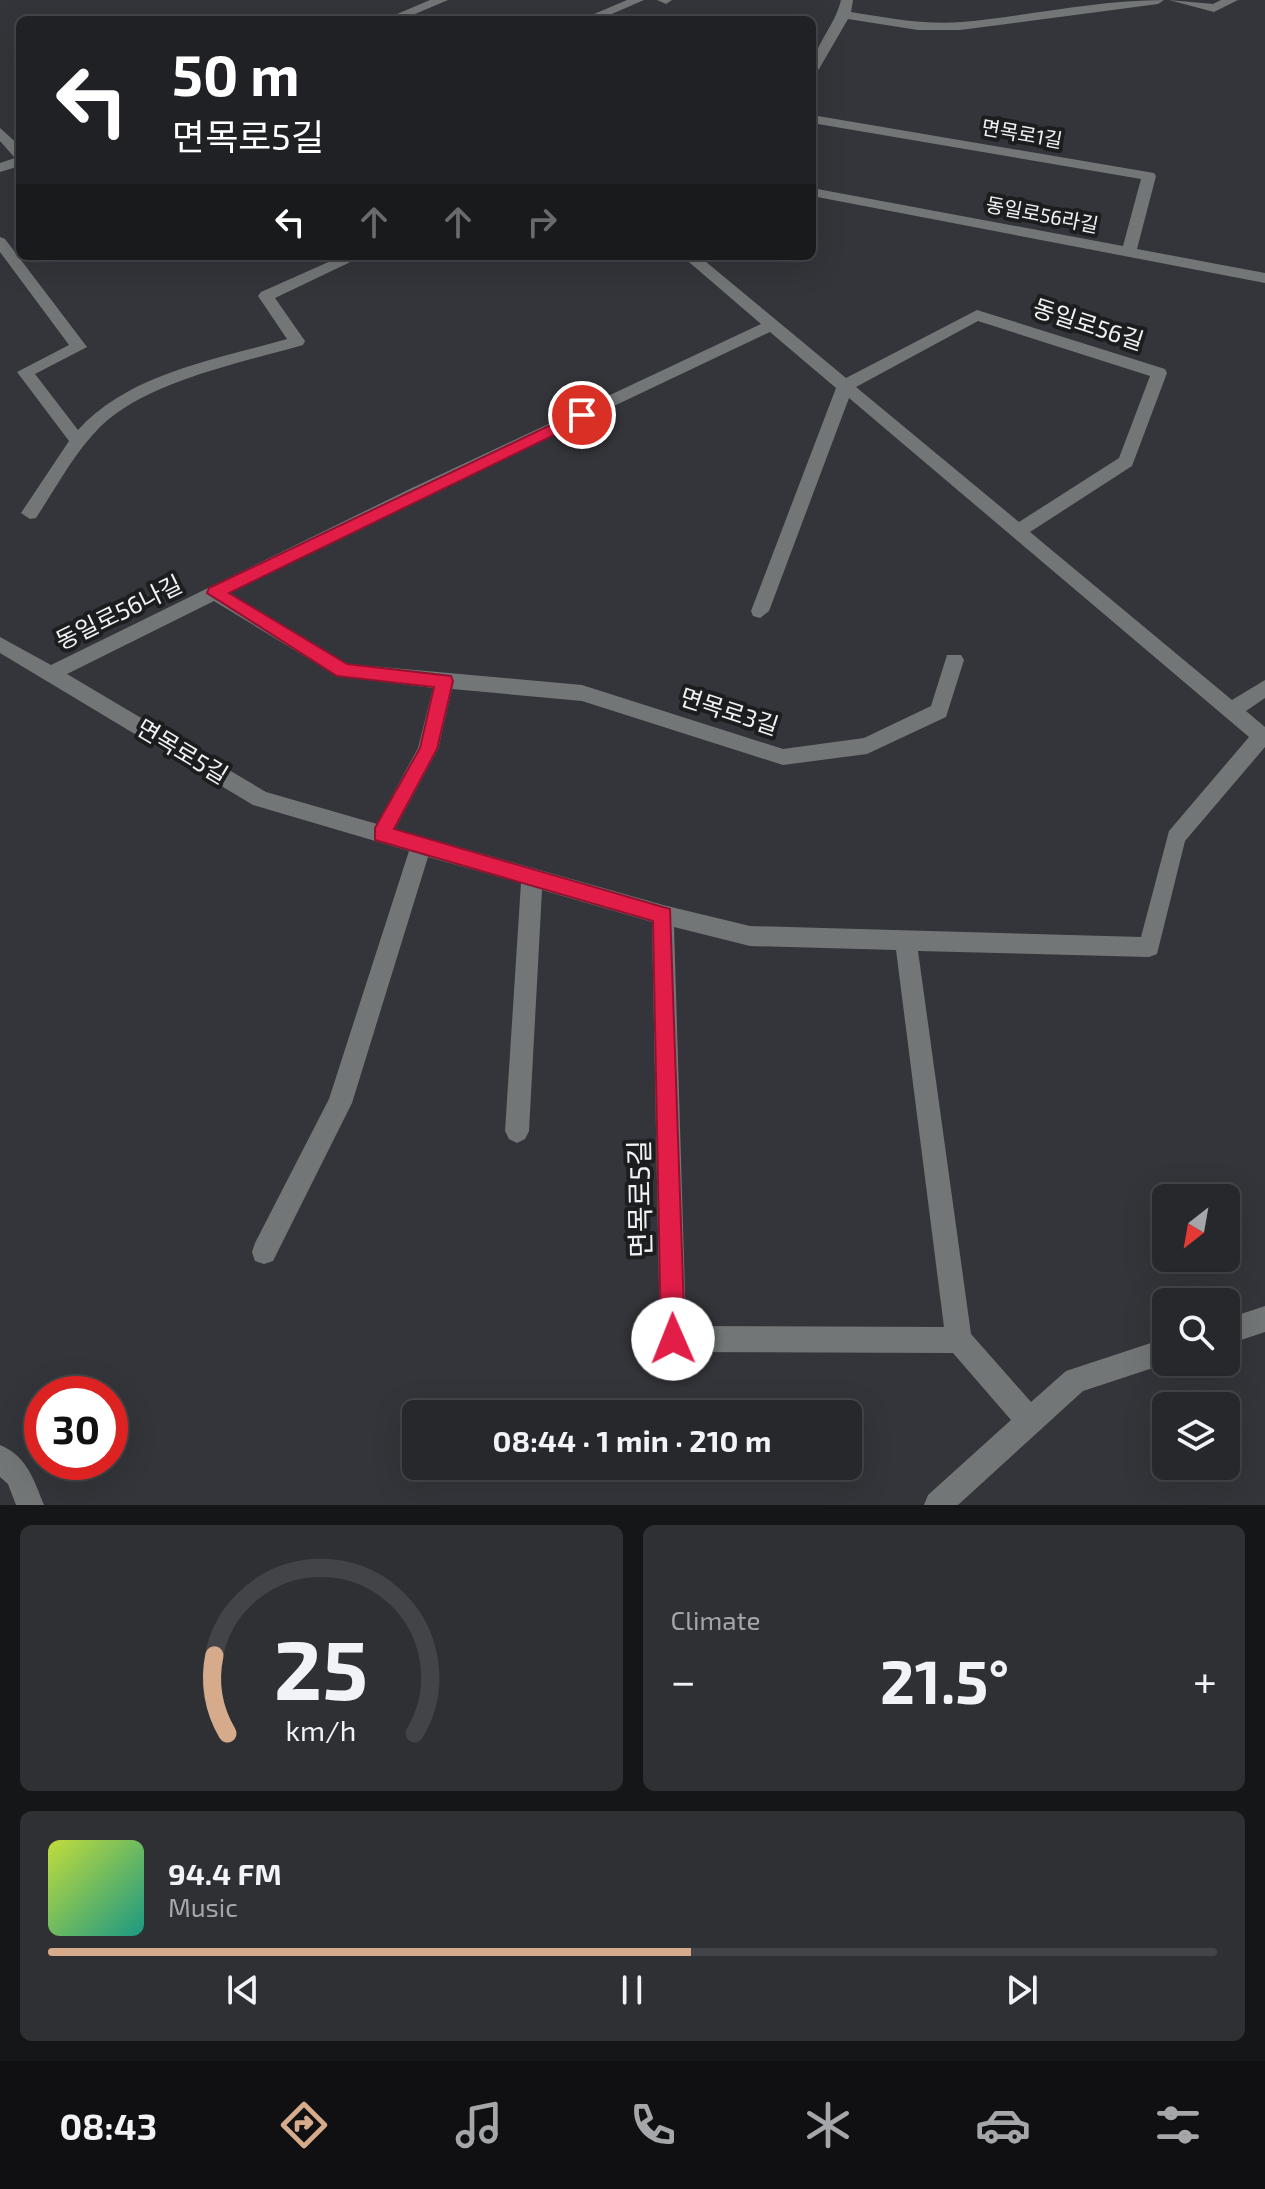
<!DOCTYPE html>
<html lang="en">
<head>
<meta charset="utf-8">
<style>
  body { margin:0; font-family:"Exo 2","Noto Sans KR",sans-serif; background:#2f3034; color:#f1f3f6; height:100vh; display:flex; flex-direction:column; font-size:30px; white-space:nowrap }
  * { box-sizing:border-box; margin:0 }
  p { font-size:26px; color:#a4a6a9 }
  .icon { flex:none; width:44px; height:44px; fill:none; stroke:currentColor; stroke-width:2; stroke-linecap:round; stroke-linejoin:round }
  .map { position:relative; height:1505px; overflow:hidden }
  .details { display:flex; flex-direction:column; gap:20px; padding:20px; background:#151618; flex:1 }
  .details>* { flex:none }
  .guide { position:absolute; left:16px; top:16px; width:800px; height:244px; border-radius:12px; box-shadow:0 8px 32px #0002,0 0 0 2px #434448; background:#202124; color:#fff; overflow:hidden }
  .needle { width:52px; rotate:211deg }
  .buttons { position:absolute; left:1152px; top:1184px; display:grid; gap:16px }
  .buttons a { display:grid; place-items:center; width:88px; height:88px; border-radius:12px; background:#27282c; box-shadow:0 8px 32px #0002,0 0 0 2px #434448; font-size:40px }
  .speed { position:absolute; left:24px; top:1376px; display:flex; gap:16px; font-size:40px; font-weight:700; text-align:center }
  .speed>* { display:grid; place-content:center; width:104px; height:104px; border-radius:50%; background:#27282c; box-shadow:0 8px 32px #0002,0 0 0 2px #434448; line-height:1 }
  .speed .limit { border:12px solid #d22; background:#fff; color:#111 }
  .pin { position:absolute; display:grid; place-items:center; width:68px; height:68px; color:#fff; margin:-34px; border:4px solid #fff; border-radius:50%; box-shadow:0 2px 8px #0007 }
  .me { position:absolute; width:88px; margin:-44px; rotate:359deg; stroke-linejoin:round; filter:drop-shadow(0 0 6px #0008) }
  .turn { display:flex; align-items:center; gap:28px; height:168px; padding:0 24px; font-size:36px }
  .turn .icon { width:104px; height:104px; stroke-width:2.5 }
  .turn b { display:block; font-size:56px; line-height:68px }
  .lanes { display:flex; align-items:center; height:76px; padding:0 24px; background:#0003; justify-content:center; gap:40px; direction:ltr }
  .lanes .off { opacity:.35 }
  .big { font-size:60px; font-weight:700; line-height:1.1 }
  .details .tile { flex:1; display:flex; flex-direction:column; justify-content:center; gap:12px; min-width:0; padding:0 28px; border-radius:12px; background:#2f3034 }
  .details .dial { align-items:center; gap:0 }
  .dial svg { height:208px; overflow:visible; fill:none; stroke:#434448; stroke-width:7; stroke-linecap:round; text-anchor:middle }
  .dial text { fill:#f1f3f6; stroke:none }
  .song { display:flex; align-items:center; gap:24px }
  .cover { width:96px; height:96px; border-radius:12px; background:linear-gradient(135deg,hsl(70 70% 55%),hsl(170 70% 35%)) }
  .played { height:8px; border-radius:4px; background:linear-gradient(90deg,#d6ab8b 55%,#434448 55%) }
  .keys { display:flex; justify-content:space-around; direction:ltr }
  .heat { display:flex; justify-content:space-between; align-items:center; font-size:44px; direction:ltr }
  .details .tiles { flex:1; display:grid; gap:20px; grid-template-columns:1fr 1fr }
  .tile:last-child { grid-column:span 2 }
  .trip { position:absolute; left:402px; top:1400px; width:460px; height:80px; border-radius:12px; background:#27282c; box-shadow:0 8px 32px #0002,0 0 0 2px #434448; font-weight:700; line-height:80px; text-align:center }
  .tab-bar { display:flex; height:128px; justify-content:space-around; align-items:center; background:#101012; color:#a4a6a9 }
  .tab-bar .icon { width:56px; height:56px }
  .tab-bar .active { color:#d6ab8b }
  .tab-bar b { font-size:36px; color:#f1f3f6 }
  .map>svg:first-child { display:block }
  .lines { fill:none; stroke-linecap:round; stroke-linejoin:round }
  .minor { fill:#737677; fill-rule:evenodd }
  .route { fill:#e11d48; stroke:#92132f; stroke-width:2 }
  .labels { text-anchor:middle; stroke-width:8; stroke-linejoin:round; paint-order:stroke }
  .far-street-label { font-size:20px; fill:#f1f2f5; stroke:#1c1d1f }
  .street-label { font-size:24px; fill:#f1f2f5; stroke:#1c1d1f }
  .near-street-label { font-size:28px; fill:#f1f2f5; stroke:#1c1d1f }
</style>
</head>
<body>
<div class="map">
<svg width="1265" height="1505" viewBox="0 0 1265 1505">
  <rect width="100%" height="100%" fill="#34353a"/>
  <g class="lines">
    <!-- minor -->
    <path class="minor" d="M 430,0 L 448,0 L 401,20 L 383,20 Z
      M 627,0 L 644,0 L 598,20 L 580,20 Z
      M 657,0 L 672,0 L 666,4 Z
      M 841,0 L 853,0 L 851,12 C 888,18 924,25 962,22 C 1029,16 1096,0 1164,0 L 1158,4 L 960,30 L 918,30 L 848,19 L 819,69 L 812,73 C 812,46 835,27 841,0 Z
      M 1169,0 L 1213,4 L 1221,0 L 1238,0 L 1214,12 Z
      M 812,115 L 1154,173 L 1156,176 L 1137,249 L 1265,273 L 1265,283 L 812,196 L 812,188 L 1123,246 L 1141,179 L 812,123 Z
      M 0,128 L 20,146 L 20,166 L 0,172 L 0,163 L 15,158 L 0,141 Z
      M 0,237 L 5,239 L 87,347 L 35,374 L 78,430 C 129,373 218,359 287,339 L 258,296 L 261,292 L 342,256 L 363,256 L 275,298 L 305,341 L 303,345 C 241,363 147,381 100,427 C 74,453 56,488 36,518 L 30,519 L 21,513 L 69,441 L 17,372 L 69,345 L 0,252 Z
      M 682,256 L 699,256 L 846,378 L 977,310 L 1165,369 L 1167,373 L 1132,466 L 1030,532 L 1232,700 L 1265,680 L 1265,698 L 1246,711 L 1265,727 L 1265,747 L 1185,841 L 1157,954 L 1149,957 L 918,951 L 971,1334 L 1031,1402 L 1066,1371 L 1166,1338 L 1166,1362 L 1171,1362 L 1083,1391 L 958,1505 L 924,1505 L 928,1495 L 1011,1420 L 953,1353 L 673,1352 L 664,1348 L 660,1339 L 652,922 L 542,890 L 529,1131 L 525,1139 L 517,1143 L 509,1139 L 505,1131 L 521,883 L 428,857 L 352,1103 L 273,1261 L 264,1264 L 255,1261 L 252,1252 L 255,1243 L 329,1099 L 409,851 L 253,805 L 0,653 L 0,637 L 51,665 L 412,488 L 761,324 ZM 978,321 L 1150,376 L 1119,458 L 1019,522 L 856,387 ZM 770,332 L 836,388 L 751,611 L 753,616 L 760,618 L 769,611 L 849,398 L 1249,737 L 1169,831 L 1141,937 L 750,926 L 663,905 L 395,829 L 438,749 L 452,689 L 582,701 L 783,765 L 867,754 L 946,717 L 964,660 L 961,655 L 947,655 L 931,706 L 864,738 L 783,749 L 582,685 L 348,664 L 230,593 L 424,496 ZM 214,601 L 337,676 L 433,688 L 418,748 L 377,824 L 266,792 L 67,674 ZM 674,927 L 750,946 L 896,950 L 944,1327 L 686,1326 Z
      M 1265,1306 L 1265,1332 L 1226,1345 L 1226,1319 Z
      M 0,1445 C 27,1456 34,1480 44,1505 L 16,1505 L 8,1484 L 0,1477 Z"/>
  </g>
  <!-- route -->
  <path class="route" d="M 582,410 L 587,411 L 587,419 L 229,593 L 347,664 L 451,676 L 453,681 L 437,749 L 394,829 L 670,909 L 685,1339 L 681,1347 L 673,1351 L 665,1347 L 661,1339 L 653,921 L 375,840 L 375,828 L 420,748 L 434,687 L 337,676 L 207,593 L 209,588 Z"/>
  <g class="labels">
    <!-- far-street labels -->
    <g class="far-street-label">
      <text transform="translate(1022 134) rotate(10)" y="7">면목로1길</text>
      <text transform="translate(1042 215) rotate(11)" y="7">동일로56라길</text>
    </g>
    <!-- street labels -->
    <g class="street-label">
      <text transform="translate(1088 325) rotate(18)" y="8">동일로56길</text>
      <text transform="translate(119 613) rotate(-26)" y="8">동일로56나길</text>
      <text transform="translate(729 712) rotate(18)" y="8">면목로3길</text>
      <text transform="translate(182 752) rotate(31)" y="8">면목로5길</text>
    </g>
    <!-- near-street labels -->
    <g class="near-street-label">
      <text transform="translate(640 1199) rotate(-91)" y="10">면목로5길</text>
    </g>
  </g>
</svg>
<div class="buttons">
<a><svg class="needle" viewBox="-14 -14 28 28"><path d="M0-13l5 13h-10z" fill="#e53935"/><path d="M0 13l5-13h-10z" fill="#a4a6a9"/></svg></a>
<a><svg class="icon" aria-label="search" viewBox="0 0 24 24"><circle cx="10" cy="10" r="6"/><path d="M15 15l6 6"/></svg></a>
<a><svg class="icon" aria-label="layers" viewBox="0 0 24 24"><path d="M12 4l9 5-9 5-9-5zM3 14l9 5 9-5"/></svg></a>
</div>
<div class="speed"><div class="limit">30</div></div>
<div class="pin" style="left:582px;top:415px;background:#d93025"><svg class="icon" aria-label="arrive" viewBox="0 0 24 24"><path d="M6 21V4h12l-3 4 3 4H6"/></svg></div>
<svg class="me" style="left:673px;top:1339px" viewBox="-20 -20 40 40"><circle r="19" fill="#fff"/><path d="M0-13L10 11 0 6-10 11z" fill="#e11d48"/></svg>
<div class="trip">08:44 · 1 min · 210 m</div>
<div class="guide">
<div class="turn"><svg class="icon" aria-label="left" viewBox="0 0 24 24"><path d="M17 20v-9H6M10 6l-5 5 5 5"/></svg><div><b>50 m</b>면목로5길</div></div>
<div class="lanes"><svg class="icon" aria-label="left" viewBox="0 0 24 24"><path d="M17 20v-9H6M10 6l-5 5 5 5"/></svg><svg class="icon off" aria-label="ahead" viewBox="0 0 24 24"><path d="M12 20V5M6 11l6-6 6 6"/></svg><svg class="icon off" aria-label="ahead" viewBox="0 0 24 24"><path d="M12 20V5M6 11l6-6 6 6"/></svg><svg class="icon off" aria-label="right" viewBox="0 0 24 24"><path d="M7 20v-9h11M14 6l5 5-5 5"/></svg></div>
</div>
</div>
<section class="details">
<div class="tiles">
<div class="tile dial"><svg viewBox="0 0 100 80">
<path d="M14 69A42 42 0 1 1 86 69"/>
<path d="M14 69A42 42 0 0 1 9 39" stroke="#d6ab8b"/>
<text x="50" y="56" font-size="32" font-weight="700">25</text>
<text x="50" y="72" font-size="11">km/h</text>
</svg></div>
<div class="tile"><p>Climate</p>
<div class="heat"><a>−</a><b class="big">21.5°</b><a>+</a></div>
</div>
<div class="tile">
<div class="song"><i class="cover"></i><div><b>94.4 FM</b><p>Music</p></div></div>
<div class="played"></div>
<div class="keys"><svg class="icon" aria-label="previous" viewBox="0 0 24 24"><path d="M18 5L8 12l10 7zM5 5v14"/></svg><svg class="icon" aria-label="pause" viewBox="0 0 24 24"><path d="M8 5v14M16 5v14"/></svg><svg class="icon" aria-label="next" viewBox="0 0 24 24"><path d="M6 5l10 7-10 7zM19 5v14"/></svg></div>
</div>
</div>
</section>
<nav class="tab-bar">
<b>08:43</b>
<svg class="icon active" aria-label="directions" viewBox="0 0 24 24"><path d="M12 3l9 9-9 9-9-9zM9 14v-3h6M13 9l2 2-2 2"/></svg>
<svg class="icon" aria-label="music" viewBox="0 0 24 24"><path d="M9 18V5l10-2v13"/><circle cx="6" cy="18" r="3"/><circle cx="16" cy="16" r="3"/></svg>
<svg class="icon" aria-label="phone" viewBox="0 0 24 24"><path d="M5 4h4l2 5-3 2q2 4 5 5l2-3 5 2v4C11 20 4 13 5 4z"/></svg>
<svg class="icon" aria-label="climate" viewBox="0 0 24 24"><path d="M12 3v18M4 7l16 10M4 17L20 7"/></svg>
<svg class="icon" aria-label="car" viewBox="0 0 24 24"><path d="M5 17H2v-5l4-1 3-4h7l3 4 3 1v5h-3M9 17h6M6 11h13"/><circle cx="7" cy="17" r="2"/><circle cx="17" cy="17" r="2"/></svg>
<svg class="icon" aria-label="filters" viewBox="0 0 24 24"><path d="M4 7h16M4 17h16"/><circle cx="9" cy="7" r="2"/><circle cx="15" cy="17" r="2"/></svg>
</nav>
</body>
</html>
